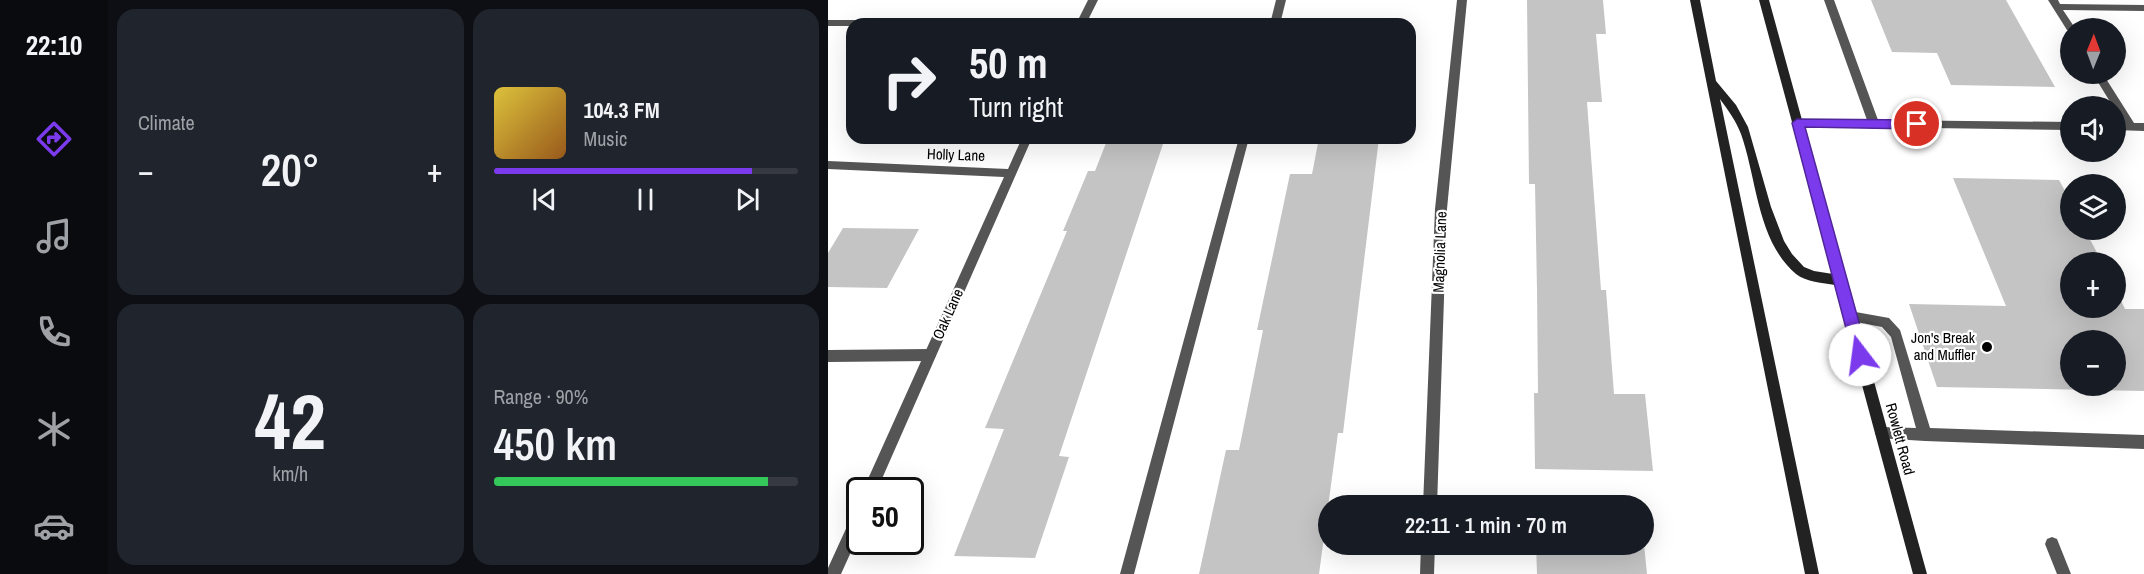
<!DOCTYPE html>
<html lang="en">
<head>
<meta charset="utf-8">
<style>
  body { margin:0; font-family:"Archivo Narrow",sans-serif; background:#20242c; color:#f1f3f6; height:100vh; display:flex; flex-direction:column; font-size:22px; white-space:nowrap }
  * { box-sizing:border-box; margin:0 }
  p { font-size:20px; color:#9ea1a6 }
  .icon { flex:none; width:33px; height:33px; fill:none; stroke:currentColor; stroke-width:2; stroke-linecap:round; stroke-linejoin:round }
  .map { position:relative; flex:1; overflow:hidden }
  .panel { display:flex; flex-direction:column; gap:9px; padding:9px; background:#0d0f14; width:720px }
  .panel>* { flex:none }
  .banner { position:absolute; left:18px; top:18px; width:570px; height:126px; border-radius:18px; box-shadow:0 6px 24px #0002; background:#171b24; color:#f1f3f6; overflow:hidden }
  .needle { width:39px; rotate:1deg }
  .fabs { position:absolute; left:1232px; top:18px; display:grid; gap:12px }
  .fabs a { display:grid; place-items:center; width:66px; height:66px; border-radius:50%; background:#171b24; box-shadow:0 6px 24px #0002; font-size:30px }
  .speed { position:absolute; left:18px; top:477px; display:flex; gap:12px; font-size:30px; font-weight:700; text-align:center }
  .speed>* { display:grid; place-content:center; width:78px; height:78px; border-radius:50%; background:#171b24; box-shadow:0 6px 24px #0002; line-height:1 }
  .speed .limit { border:3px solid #111; border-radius:9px; background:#fff; color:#111 }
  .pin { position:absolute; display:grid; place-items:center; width:51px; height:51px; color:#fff; margin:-26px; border:3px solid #fff; border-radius:50%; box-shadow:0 2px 6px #0007 }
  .me { position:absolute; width:66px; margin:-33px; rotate:345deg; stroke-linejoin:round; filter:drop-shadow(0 0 4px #0008) }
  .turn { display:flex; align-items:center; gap:21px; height:126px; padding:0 24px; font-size:27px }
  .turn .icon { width:78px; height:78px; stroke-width:2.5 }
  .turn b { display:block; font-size:42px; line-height:51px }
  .big { font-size:45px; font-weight:600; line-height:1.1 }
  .panel .tile { flex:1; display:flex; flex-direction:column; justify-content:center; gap:9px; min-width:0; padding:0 21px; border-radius:18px; background:#20242c }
  .panel .dial { align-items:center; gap:0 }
  .dial b { font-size:78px; line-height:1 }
  .song { display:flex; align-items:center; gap:18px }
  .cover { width:72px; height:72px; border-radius:9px; background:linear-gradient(135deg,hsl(50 70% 55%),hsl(30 70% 35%)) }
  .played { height:6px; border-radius:3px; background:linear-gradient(90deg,#7c3aed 85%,#363941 85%) }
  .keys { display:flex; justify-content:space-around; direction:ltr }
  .heat { display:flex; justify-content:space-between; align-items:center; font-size:33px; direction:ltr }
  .charge { height:9px; border-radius:4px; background:linear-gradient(90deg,#34c759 90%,#363941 0) }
  .panel .tiles { flex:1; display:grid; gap:9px; grid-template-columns:repeat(2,1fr) }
  .trip { position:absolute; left:490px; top:495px; width:336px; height:60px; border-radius:30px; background:#171b24; box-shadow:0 6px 24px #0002; font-weight:600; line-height:60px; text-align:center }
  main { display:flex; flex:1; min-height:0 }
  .dock { display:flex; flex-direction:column; width:108px; justify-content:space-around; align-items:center; background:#090b0e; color:#9ea1a6 }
  .dock .icon { width:42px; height:42px }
  .dock .selected { color:#7c3aed }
  .dock b { font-size:27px; color:#f1f3f6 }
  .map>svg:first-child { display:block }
  .building { fill:#c4c4c4; fill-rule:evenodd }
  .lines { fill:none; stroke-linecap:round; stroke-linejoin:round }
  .lane { fill:#555; fill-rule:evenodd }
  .street { fill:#555; fill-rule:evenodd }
  .secondary { fill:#222; fill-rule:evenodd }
  .route { fill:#7c3aed; stroke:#51269a; stroke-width:1.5 }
  .poi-dot { fill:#000; stroke:#fff; stroke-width:2 }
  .labels { text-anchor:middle; stroke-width:4.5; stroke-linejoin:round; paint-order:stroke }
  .street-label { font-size:15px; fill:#000; stroke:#fff }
  .poi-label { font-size:15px; fill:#000; stroke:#fff; text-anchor:end }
</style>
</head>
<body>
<main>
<nav class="dock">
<b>22:10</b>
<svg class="icon selected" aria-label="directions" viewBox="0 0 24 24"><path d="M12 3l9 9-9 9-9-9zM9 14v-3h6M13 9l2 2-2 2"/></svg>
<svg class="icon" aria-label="music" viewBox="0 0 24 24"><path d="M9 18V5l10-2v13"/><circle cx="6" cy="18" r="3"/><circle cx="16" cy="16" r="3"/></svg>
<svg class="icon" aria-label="phone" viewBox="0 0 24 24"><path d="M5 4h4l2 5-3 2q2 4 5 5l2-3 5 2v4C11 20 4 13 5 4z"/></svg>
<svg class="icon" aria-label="climate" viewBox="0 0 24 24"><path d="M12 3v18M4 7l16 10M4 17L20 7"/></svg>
<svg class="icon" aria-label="car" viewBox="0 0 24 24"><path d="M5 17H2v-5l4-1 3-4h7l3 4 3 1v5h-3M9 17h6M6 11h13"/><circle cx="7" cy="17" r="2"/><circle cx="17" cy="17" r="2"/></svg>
</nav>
<section class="panel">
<div class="tiles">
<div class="tile"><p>Climate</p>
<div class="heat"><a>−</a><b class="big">20°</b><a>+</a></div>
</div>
<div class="tile">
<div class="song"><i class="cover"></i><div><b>104.3 FM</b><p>Music</p></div></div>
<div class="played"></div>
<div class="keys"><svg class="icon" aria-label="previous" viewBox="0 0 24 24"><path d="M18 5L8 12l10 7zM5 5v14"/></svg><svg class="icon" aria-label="pause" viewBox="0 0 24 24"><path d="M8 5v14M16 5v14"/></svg><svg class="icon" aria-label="next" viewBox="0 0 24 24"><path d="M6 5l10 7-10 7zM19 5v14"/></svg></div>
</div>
<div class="tile dial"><b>42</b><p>km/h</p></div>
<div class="tile"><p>Range · 90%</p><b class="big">450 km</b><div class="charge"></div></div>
</div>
</section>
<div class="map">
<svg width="1316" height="574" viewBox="0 0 1316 574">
  <rect width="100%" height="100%" fill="#fff"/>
  <!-- building -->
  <path class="building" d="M 699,0 L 775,0 L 778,34 L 768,34 L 774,102 L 759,102 L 773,290 L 778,290 L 786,394 L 817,394 L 825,471 L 707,469 L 706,393 L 710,393 L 709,289 L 707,184 L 701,184 Z
    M 1043,0 L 1178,0 L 1227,87 L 1123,85 L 1109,53 L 1064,52 Z
    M 280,138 L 337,138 L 231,456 L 241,457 L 207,558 L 126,556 L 176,429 L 157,428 L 239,231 L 235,231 L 260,171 L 267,171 Z
    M 491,138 L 551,138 L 515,433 L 510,433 L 491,574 L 371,574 L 398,450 L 411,450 L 435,330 L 429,330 L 462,174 L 484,174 Z
    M 1125,178 L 1231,180 L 1242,200 L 1242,230 L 1257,230 L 1274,262 L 1242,262 L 1242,308 L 1287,308 L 1287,288 L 1297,309 L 1316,309 L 1316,391 L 1109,387 L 1081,304 L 1178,306 ZM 1242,340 L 1287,340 L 1287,386 L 1242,386 Z
    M 15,228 L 91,229 L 59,288 L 0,287 L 0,253 Z
    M 708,544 L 816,544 L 819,574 L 709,574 Z"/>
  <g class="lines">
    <!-- lane -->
    <path class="lane" d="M 448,0 L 458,0 L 452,24 L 442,24 Z
      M 996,0 L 1006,0 L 1050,120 L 1242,122 L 1242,130 L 965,126 L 964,123 L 969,119 L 1039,120 Z
      M 1220,0 L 1230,0 L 1232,4 L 1316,5 L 1316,11 L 1235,10 L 1247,28 L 1242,28 L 1242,31 L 1239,30 Z
      M 0,20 L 254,20 L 259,23 L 24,24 L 24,26 L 0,26 Z
      M 1265,74 L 1275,74 L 1306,123 L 1316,123 L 1316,131 L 1287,130 L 1287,122 L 1295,123 Z
      M 411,138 L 421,138 L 306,574 L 292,574 Z
      M 1022,311 L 1061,318 L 1072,330 L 1102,428 L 1316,435 L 1316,449 L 1097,441 L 1049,438 L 1047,433 L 1049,428 L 1054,427 L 1088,428 L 1063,337 L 1054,327 L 1018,320 L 1016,316 L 1018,312 Z
      M 102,349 L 106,351 L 108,355 L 106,359 L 102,361 L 0,362 L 0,350 Z
      M 1224,537 L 1229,539 L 1243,574 L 1229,574 L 1217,544 L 1219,539 Z"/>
    <!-- street -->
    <path class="street" d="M 260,0 L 270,0 L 258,24 L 248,24 Z
      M 629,0 L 639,0 L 619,209 L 609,506 L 595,506 L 607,209 Z
      M 194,138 L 204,138 L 49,490 L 35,490 L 176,177 L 0,169 L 0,161 L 180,169 Z
      M 32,507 L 32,532 L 13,574 L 0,574 L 0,568 L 27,509 Z
      M 593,544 L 607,544 L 606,574 L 592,574 Z"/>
    <!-- secondary -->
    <path class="secondary" d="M 862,0 L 872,0 L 888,81 L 908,105 L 920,127 L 943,207 L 956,241 L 964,254 L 976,267 L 986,271 L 1005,274 L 931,0 L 941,0 L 1099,574 L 1085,574 L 1007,285 C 995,283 978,282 968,274 C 929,241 929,179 913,134 C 908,121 900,110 892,99 L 991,574 L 977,574 Z"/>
  </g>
  <!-- route -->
  <path class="route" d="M 969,119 L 1089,120 L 1095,124 L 1089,129 L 977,127 L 1040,355 L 1032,361 L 1025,355 L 964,123 Z"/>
  <!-- markers -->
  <circle class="poi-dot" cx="1159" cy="347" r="6"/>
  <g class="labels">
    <!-- street labels -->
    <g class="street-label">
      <text transform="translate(128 155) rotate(2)" y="5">Holly Lane</text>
      <text transform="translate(612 252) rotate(-88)" y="5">Magnolia Lane</text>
      <text transform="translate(120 314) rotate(-66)" y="5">Oak Lane</text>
      <text transform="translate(1072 439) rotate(75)" y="5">Rowlett Road</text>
    </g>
    <!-- poi labels -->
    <g class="poi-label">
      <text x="1147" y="343">Jon's Break<tspan x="1147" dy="17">and Muffler</tspan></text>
    </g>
  </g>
</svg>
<div class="fabs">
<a><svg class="needle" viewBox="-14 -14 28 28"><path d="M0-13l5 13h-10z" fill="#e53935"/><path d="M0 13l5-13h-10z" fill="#9ea1a6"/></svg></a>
<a><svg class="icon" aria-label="sound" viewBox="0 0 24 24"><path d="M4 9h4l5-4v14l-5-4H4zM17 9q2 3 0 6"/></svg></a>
<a><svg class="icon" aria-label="layers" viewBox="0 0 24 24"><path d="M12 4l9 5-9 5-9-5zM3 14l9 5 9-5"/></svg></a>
<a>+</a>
<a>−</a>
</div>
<div class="speed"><div class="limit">50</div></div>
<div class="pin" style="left:1089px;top:124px;background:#d93025"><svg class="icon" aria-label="arrive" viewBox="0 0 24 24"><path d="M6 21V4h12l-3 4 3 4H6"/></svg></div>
<svg class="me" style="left:1032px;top:355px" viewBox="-20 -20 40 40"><circle r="19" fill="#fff"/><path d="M0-13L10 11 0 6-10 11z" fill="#7c3aed"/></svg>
<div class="trip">22:11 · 1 min · 70 m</div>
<div class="banner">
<div class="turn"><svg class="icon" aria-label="right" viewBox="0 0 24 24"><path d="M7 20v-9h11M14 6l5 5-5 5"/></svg><div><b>50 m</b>Turn right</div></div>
</div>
</div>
</main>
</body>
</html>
